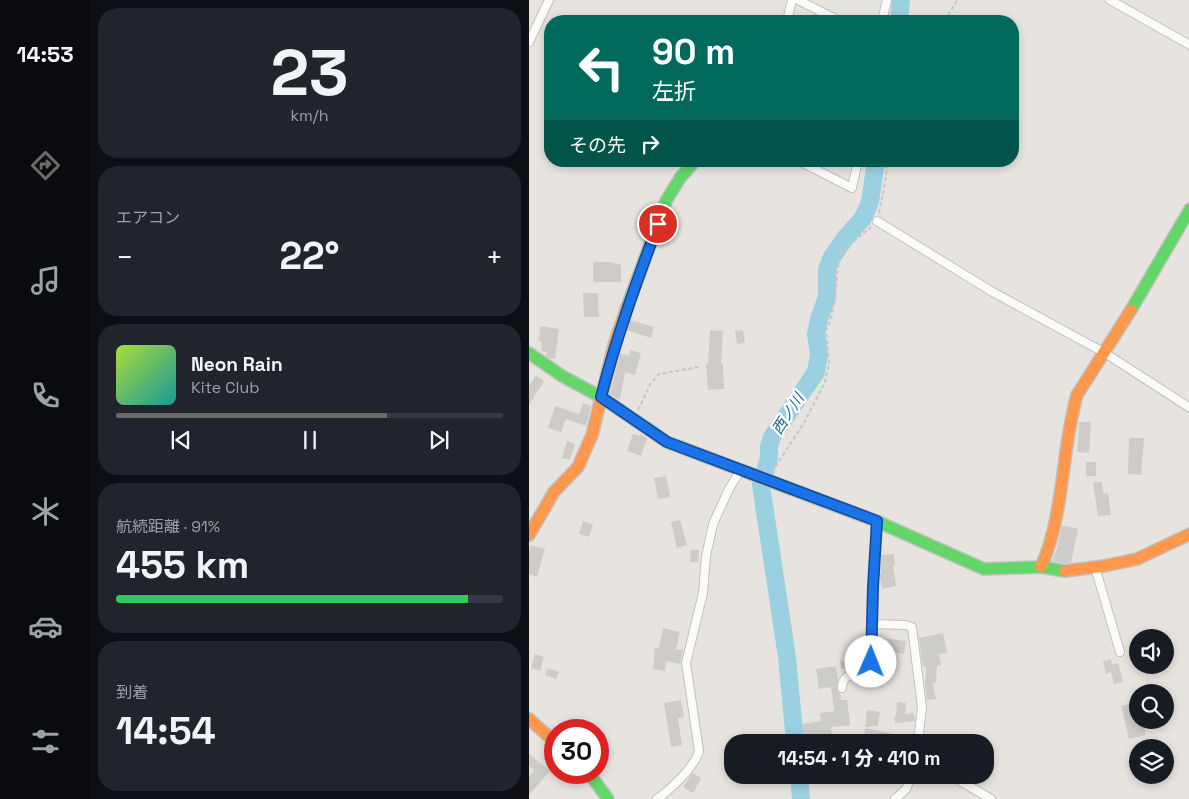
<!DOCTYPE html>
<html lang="ja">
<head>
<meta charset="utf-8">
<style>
  body { margin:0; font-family:"Space Grotesk","Noto Sans JP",sans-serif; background:#20242c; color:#f1f3f6; height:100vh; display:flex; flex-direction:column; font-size:19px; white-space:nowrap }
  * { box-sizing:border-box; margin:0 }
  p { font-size:16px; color:#9ea1a6 }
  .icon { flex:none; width:28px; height:28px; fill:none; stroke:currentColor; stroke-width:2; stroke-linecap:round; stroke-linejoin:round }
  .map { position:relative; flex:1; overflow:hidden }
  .panel { display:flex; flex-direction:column; gap:8px; padding:8px; background:#0d0f14; width:439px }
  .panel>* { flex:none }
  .banner { position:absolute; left:15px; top:15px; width:475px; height:152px; border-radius:20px; box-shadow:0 2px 8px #0003; background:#00695c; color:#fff; overflow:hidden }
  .buttons { position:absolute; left:600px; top:629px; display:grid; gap:10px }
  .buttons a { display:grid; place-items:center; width:45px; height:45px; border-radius:50%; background:#171b24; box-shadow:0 2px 8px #0003; font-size:25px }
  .speed { position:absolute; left:15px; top:719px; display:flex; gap:10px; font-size:25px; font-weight:700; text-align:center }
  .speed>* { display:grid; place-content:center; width:65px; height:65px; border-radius:50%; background:#171b24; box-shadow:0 2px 8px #0003; line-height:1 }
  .speed .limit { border:8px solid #d22; background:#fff; color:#111 }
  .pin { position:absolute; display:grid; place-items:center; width:42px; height:42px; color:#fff; margin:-21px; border:2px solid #fff; border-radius:50%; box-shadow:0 1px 5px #0007 }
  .me { position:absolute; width:55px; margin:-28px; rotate:1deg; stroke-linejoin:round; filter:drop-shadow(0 0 4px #0008) }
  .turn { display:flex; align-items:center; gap:18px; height:105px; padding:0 25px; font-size:22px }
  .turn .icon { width:65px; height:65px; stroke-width:2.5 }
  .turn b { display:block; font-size:35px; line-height:42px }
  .then { display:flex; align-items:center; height:48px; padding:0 25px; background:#0003; gap:10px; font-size:19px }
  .big { font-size:38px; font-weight:800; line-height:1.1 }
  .panel .tile { flex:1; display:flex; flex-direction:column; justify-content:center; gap:8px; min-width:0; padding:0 18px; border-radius:20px; background:#20242c }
  .panel .dial { align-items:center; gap:0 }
  .dial b { font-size:65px; line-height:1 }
  .song { display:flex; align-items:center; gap:15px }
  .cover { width:60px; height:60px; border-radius:8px; background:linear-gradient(135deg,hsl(80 70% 55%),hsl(180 70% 35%)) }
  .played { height:5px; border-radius:2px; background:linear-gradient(90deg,#6c6a69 70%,#363941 70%) }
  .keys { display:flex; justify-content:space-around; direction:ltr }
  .heat { display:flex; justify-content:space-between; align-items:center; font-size:28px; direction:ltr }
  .charge { height:8px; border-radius:4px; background:linear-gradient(90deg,#34c759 91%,#363941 0) }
  .trip { position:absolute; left:195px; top:734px; width:270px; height:50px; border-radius:20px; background:#171b24; box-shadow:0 2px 8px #0003; font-weight:800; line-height:50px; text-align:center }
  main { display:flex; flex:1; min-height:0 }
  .dock { display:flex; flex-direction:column; width:90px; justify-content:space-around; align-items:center; background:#090b0e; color:#9ea1a6 }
  .dock .icon { width:35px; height:35px }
  .dock .current { color:#6c6a69 }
  .dock b { font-size:22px; color:#f1f3f6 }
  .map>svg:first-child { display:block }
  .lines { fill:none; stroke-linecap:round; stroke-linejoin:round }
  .river { stroke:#9bd0e1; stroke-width:18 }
  .building { fill:#ceccc9 }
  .street-casing { stroke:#c1c0c0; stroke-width:10 }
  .fast-casing { stroke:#c1c0c0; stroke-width:14 }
  .slow-casing { stroke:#c1c0c0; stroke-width:14 }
  .path { stroke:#c6c6c5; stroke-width:2; stroke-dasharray:4 2.5; stroke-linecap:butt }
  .street { stroke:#fbfbfa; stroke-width:8 }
  .fast { stroke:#63d668; stroke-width:11 }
  .slow { stroke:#ff974d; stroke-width:11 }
  .route-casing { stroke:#114b97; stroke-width:12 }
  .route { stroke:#1a73e8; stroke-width:9 }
  .labels { text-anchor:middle; stroke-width:5; stroke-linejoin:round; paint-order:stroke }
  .water-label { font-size:15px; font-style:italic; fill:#1b668b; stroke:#fff }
</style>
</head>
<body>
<main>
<nav class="dock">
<b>14:53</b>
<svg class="icon current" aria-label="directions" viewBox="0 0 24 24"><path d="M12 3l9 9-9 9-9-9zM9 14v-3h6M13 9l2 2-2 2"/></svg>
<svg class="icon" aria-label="music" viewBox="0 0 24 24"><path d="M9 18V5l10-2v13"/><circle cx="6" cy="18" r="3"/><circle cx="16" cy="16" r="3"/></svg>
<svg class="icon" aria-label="phone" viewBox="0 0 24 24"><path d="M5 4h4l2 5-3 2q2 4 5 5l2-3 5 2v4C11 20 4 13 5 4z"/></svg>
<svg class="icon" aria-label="climate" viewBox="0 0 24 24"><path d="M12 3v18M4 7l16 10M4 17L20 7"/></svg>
<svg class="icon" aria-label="car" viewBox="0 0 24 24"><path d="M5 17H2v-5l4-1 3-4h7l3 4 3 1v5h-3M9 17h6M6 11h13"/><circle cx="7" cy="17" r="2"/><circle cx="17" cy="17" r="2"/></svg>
<svg class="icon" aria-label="filters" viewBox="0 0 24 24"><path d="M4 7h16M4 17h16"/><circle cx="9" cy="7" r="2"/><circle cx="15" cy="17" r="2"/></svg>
</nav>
<section class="panel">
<div class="tile dial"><b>23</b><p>km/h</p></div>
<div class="tile"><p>エアコン</p>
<div class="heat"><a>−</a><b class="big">22°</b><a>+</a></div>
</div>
<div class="tile">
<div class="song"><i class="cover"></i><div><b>Neon Rain</b><p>Kite Club</p></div></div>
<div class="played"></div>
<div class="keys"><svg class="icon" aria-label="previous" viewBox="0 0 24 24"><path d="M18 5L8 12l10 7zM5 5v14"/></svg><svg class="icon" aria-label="pause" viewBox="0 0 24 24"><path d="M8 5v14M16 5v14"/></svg><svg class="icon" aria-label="next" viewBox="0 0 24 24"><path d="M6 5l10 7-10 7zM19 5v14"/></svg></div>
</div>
<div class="tile"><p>航続距離 · 91%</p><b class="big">455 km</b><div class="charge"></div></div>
<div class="tile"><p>到着</p><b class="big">14:54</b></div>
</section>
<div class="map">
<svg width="661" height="799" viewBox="0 0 661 799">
  <rect width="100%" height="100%" fill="#e7e4e0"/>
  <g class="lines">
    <!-- river -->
    <path class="river" d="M 370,21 L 372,0
      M 266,742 L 258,657 L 232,485 L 240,458 L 240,447 L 243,437 L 287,372 L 290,355 L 287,334 L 290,319 L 298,297 L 298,269 L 303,257 L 317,237 L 334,218 L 341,202 L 347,161
      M 270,775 L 272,799"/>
  </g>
  <!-- building -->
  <path class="building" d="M 64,262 L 81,262 L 92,265 L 92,282 L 64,282 Z
    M 54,293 L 69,293 L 70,317 L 55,317 Z
    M 101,320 L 125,327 L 122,338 L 98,330 Z
    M 11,326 L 30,329 L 26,359 L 20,358 L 17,356 L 18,352 L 12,351 L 13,342 L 10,341 Z
    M 181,330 L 194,331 L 192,363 L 194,363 L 195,389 L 179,390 L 177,364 L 179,364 Z
    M 214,330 L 216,343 L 208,344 L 206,331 Z
    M 101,350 L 112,353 L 106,375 L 96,372 L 91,399 L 87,398 L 81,394 L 91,353 L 100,356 Z
    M 7,375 L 15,381 L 0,405 L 0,386 Z
    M 54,403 L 62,406 L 57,426 L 37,419 L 32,432 L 19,428 L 26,406 L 50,414 Z
    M 550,422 L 562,422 L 560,453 L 548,452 Z
    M 104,434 L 111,436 L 111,434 L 118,438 L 112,456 L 98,451 Z
    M 600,438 L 615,438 L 612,475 L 599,474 Z
    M 38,441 L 46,444 L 41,460 L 33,458 Z
    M 557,462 L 567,462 L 567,476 L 557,476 Z
    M 137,476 L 141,497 L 129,499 L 125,478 Z
    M 564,482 L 573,482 L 574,494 L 579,493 L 582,515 L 569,516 Z
    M 151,520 L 158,545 L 148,548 L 142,522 Z
    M 54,521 L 64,525 L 60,537 L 50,534 Z
    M 533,525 L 549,529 L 542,563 L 535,563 L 523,561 L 528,549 Z
    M 2,545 L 16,549 L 8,577 L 0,574 L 0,550 Z
    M 162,550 L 170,550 L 169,562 L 161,562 Z
    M 365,554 L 366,565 L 364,565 L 367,586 L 353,589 L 350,573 L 352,573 L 352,555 Z
    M 134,628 L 151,632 L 147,649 L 154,650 L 151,664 L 137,661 L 136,671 L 124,669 L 126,648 L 130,648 Z
    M 414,633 L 418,653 L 410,654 L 412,665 L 408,666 L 407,683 L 404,683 L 407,699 L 398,700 L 396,684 L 397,667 L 394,667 L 390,638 Z
    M 352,638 L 377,641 L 375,654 L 363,652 L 363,656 L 352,656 Z
    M 6,654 L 15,657 L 11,671 L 2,668 Z
    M 582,659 L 583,665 L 589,663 L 594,682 L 585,684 L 582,672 L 577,674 L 574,661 Z
    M 322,660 L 323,668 L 312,669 L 311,661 Z
    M 307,666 L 309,680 L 308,690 L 311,693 L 312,700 L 318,700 L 321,725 L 302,727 L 303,735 L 276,740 L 273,724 L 292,721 L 291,713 L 305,711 L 302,687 L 290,689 L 287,669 Z
    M 19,668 L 30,672 L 27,679 L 16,675 Z
    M 152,700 L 155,717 L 149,718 L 153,745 L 142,747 L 135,703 Z
    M 368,702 L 377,703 L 376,714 L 385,713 L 386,721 L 366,723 L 365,716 L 367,716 Z
    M 609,702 L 609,720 L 614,720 L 617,735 L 600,739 L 592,706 Z
    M 338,710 L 351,712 L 349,726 L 336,727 Z
    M 336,728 L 384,738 L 384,742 L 362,742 L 335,738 Z
    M 0,754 L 21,771 L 0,795 L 0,776 L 5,770 L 0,766 Z
    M 164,773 L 172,778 L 164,793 L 154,787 Z"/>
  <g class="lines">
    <defs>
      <path id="street" d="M 269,0 L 311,21
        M 581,0 L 661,45
        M 258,21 L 263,0
        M 353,21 L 358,0
        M 0,42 L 20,0
        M 270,161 L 323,188 L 329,161
        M 348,221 L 462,291 L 576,353 L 661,408
        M 566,567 L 591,652
        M 343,624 L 376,625 L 383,627 L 393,707 L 389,742
        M 313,688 C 313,669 335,678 342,662 L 344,587 L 347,521
        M 421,775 L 462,799
        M 128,799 C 142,789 165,768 170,751 L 157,663 L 174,593 L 177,556 L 184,524 L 200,489 L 211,471
        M 366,799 L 377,789 L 383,775"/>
      <path id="fast" d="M 98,307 L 137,201 L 151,178 L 166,161
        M 602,310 L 661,209
        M 0,353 L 33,376 L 72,397 L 138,442 L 347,521 L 455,569 L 512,567 L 536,571
        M 59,772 L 79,799"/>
      <path id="slow" d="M 0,535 L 25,492 L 49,467 L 63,435 L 85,345 L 98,307
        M 512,567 C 536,513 532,451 548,395 L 602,310
        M 536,571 L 575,566 L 608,559 L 661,534
        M 0,719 L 26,742"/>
    </defs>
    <!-- street casing -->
    <use href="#street" class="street-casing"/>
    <!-- fast casing -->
    <use href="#fast" class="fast-casing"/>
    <!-- slow casing -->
    <use href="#slow" class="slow-casing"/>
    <!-- path -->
    <path class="path" d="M 416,21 L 428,0
      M 350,213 L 355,189 L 359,161
      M 109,410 L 122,383 L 130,374 L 170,367
      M 243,472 L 275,423 L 296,382 L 300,363 L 297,330 L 301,322 L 306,299 L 310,258 L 312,252 L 342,227"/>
    <!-- street -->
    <use href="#street" class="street"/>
    <!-- fast -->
    <use href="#fast" class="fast"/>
    <!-- slow -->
    <use href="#slow" class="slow"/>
  </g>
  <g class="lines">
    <defs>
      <path id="route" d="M 129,224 C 108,281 87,338 72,397 L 138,442 L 348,521 L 344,587 L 342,662"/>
    </defs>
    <!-- route casing -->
    <use href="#route" class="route-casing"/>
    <!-- route -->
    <use href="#route" class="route"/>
  </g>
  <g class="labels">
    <!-- water labels -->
    <g class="water-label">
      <text transform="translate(259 414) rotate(-57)" y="5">西ノ川</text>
    </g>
  </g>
</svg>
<div class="buttons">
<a><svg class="icon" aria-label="sound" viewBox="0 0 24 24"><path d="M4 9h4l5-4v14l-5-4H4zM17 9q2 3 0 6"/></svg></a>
<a><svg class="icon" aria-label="search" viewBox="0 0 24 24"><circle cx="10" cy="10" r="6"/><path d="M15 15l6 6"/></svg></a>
<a><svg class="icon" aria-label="layers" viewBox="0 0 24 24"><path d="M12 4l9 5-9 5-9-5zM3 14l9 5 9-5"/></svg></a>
</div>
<div class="speed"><div class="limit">30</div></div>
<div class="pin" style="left:129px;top:224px;background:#d93025"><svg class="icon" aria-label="arrive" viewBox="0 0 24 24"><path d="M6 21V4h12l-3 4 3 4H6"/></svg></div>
<svg class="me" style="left:342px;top:662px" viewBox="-20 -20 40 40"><circle r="19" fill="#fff"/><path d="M0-13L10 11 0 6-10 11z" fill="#1a73e8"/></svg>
<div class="trip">14:54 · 1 分 · 410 m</div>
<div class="banner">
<div class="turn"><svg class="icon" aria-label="left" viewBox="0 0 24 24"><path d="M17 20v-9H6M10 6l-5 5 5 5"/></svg><div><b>90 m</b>左折</div></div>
<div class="then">その先<svg class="icon" aria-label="right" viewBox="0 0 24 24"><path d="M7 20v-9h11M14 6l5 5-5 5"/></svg></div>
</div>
</div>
</main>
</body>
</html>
